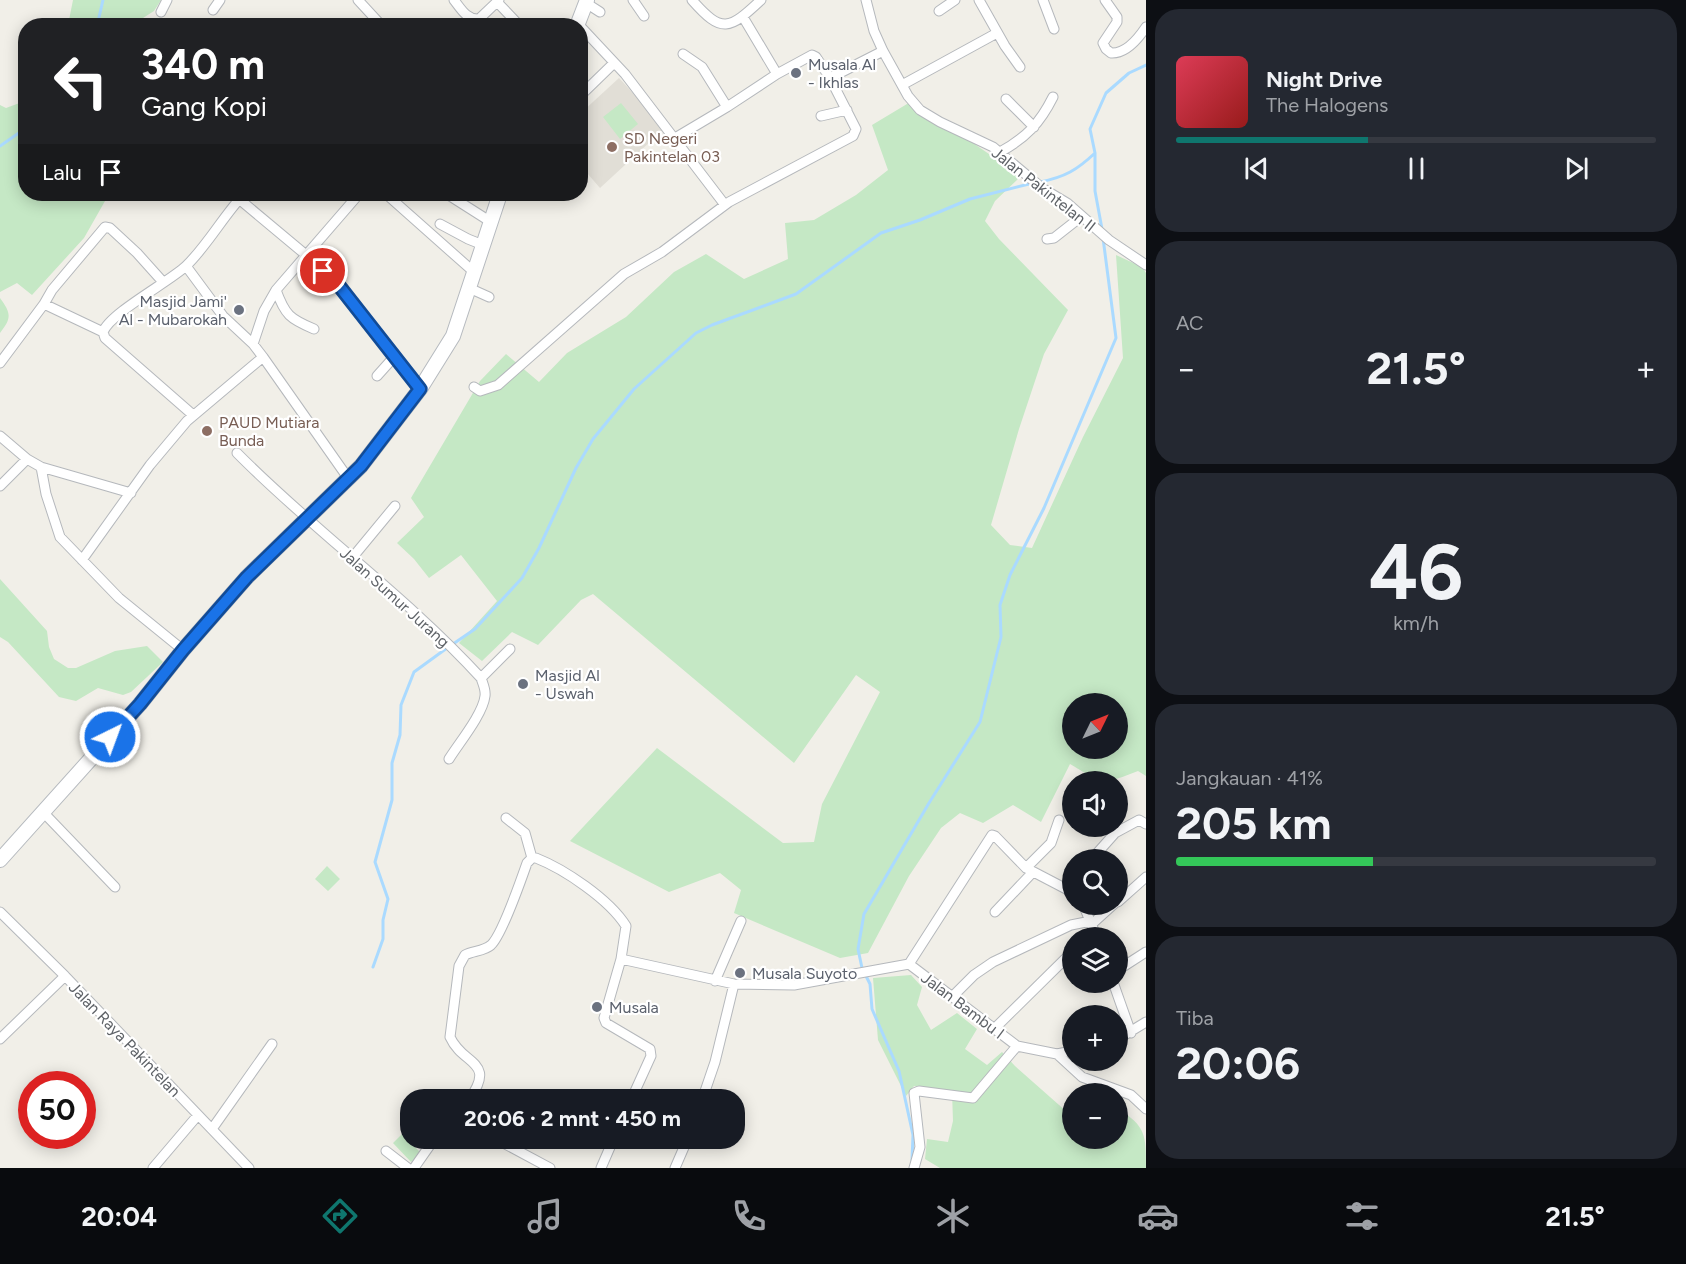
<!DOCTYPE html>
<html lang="id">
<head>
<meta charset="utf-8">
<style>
  body { margin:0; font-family:Figtree,sans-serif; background:#242831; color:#f1f3f6; height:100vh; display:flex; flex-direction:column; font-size:22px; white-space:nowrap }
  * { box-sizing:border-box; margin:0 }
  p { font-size:20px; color:#9ea1a6 }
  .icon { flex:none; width:33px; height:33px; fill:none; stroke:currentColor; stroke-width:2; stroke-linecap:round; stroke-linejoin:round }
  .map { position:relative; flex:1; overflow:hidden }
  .drawer { display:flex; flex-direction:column; gap:9px; padding:9px; background:#0d0f14; width:540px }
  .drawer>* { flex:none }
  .guide { position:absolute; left:18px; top:18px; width:570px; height:183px; border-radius:24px; box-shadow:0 3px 15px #0003; background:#202124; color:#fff; overflow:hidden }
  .needle { width:39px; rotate:47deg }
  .fabs { position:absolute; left:1062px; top:693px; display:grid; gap:12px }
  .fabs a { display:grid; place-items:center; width:66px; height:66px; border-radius:50%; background:#171b24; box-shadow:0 3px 15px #0003; font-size:30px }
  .speed { position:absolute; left:18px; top:1071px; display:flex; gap:12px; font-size:30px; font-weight:700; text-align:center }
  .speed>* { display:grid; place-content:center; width:78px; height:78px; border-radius:50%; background:#171b24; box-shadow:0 3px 15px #0003; line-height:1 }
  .speed .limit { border:9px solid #d22; background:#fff; color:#111 }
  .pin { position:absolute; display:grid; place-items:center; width:51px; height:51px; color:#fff; margin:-26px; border:3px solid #fff; border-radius:50%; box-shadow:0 2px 6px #0007 }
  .me { position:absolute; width:66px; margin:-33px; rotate:42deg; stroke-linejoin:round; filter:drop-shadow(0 0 4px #0008) }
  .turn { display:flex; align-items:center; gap:21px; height:126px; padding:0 24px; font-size:27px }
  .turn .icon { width:78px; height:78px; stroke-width:2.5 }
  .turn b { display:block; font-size:42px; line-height:51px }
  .then { display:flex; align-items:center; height:57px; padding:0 24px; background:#0003; gap:12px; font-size:22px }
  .big { font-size:45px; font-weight:700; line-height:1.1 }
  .drawer .widget { flex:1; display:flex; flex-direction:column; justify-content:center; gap:9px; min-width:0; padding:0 21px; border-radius:24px; background:#242831 }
  .drawer .dial { align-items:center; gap:0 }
  .dial b { font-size:78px; line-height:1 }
  .song { display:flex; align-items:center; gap:18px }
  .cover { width:72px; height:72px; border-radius:9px; background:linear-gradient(135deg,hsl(350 70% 55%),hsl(0 70% 35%)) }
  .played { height:6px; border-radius:3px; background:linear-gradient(90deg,#0f766e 40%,#363941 40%) }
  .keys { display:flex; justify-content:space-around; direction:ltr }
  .heat { display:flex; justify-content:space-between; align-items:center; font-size:33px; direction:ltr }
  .charge { height:9px; border-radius:4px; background:linear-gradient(90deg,#34c759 41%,#363941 0) }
  .trip { position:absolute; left:400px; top:1089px; width:345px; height:60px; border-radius:24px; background:#171b24; box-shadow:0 3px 15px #0003; font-weight:700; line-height:60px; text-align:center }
  .tabs { display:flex; height:96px; justify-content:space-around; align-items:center; background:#090b0e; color:#9ea1a6 }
  .tabs .icon { width:42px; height:42px }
  .tabs .on { color:#0f766e }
  .tabs b { font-size:27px; color:#f1f3f6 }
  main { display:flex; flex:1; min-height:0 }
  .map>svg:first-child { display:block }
  .education { fill:#e1ded6 }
  .green { fill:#c5e8c5; fill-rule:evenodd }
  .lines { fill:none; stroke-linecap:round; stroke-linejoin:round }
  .stream { stroke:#aadaff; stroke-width:3 }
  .street-casing { stroke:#b5b8bc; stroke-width:11 }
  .secondary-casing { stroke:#b6babf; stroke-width:16 }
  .street { stroke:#fff; stroke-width:9 }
  .secondary { stroke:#fff; stroke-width:14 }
  .route-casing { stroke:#114b97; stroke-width:15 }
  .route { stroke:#1a73e8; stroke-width:10 }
  .worship-dot { fill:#6b7280; stroke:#fff; stroke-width:2 }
  .education-dot { fill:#8d6e63; stroke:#fff; stroke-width:2 }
  .labels { text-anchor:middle; stroke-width:4.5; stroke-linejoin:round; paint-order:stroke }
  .worship-label { font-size:16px; fill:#5b616d; stroke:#fff; text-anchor:start }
  .education-label { font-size:16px; fill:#785e54; stroke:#fff; text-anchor:start }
  .street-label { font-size:16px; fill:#5f6368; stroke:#fff }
</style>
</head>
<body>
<main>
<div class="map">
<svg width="1146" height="1168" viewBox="0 0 1146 1168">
  <rect width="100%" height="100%" fill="#f1efe8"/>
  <!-- education -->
  <path class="education" d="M 619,78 L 665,128 L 600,188 L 581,166 L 581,113 Z"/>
  <!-- green -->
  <path class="green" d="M 73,0 L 161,0 L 154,11 L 132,25 L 68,25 Z
    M 25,101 L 26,194 L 109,194 L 84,238 L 32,295 L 17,283 L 0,292 L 0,105 L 6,108 Z
    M 912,101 L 1021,176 L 995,201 L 985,221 L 999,239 L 1068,310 L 1044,354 L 1019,429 L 991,525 L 1010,545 L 1032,548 L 1083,437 L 1123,358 L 1116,255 L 1142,267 L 1146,273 L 1146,776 L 1138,771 C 1100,786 1104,784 1070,764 L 1041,822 L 1013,805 L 983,823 L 960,813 L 941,828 L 909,876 L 868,953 L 840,958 L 734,913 L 741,890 L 720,873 L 669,892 L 570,841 L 657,748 L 783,843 L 814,842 L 822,804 L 880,692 L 856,675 L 794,763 L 593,594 L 581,600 L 538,645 L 512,632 L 482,661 L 459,643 L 497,601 L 461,555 L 429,578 L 414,559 L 397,543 L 424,517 L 411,498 L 480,381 L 506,354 L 539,382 L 567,353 L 626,317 L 674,272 L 706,254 L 744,279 L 788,259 L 785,223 L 814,220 L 856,195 L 888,170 L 872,125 ZM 1072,704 L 1118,704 L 1118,748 L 1072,748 Z
    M 621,103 L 638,124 L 620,139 L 603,117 Z
    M 0,298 C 11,313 12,318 0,333 Z
    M 0,579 L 47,631 L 49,647 L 54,659 L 68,668 L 76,668 L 115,651 L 147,646 L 163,662 L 131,692 L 123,695 L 98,688 L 76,701 L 59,697 L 8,642 L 0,637 Z
    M 327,866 L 340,879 L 328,891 L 315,879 Z
    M 911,975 L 922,987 L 917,1005 L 931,1030 L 957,1013 L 977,1029 L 965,1049 L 987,1065 L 1002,1052 L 1015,1066 L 1067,1112 L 1072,1109 L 1072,1138 L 1118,1138 L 1118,1109 C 1146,1126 1146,1135 1146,1168 L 940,1168 L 925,1159 L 927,1139 L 948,1142 L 953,1121 L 952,1092 L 914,1086 L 906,1096 L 878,1040 L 873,978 Z
    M 402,1134 L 421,1153 L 411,1162 L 393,1143 Z"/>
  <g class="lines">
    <!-- stream -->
    <path class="stream" d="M 97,26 L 103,0
      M 0,146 L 26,128
      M 1040,182 C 1065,177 1077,170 1095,153
      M 1102,229 L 1095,191 L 1095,153 L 1090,129 L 1106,93 L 1129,73 L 1146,65
      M 453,644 L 475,629 L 522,578 L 539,548 L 576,468 L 593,439 L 634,389 L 696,333 L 712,325 L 796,294 L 881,233 L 920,220 L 970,199 L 1033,183
      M 373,967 L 383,939 L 383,920 L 388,899 L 375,862 L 392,800 L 392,763 L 400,735 L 401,705 L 414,672 L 447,648
      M 912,1160 L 913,1135 L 899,1071 L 872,1009 L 870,984 L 862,968 L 858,949 L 864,914 L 929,803 L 980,722 L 1001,637 L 1000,605 L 1010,575 L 1044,508 L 1116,338 L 1103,238"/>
    <defs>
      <path id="street" d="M 358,0 L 382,26
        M 454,0 C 461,9 467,20 479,19 L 499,0
        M 633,0 L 644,16
        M 692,0 C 722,34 729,30 761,0
        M 866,0 L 874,31 L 883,51 L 908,96 L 920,110 L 940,122 L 993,147 L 1042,188 L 1067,203 L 1109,240 L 1146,265
        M 979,0 L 1005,46 L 1020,67
        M 1043,0 L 1054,29
        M 1105,0 L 1117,17 L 1117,22 L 1103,43 L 1106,49 L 1111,53 C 1126,54 1138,39 1146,27
        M 497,2 L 520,26
        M 586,3 L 600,12
        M 213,10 L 220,0
        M 939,11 L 955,0
        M 161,12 L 167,0
        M 743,17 L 777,74 L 812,55 L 816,57 L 830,78 L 883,51
        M 580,26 L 625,74 L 725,205
        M 683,54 L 702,67 L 727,107
        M 902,85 L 997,33
        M 580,96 L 614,63
        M 1006,99 L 1034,127
        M 821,116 L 847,110
        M 675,138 L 727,107 L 777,74
        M 1000,152 C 1026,138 1040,123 1053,97
        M 386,194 L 475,273
        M 447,194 L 491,222
        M 239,199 L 306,255 L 340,287 L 420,389
        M 440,224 L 468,239 L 483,245
        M 1047,239 L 1054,238 L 1082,216
        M 186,266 L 223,316 L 253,344 L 263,357 L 348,478
        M 469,288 L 489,297
        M 276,290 C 285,315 290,319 314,329
        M 44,304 L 103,332
        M 103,332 C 110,313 169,282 186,266 C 207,246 224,215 244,194
        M 103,332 L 105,338 L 193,415
        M 253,344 L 264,311 L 276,290 L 359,194
        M 0,363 L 44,304 L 52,290 L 105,227 L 110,228 L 137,253 L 163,282
        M 377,376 L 394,357
        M 474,387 L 480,391 L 498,385 L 624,274 L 662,252 L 729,202 L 853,136 L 856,129 L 830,78
        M 0,436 L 27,459 L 41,467 L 46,494 L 60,537 L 119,598 L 183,650
        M 237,453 C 315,532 406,596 481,678 C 483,684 486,690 485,696 C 483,714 459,743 449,759
        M 41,467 L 131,493
        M 0,486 L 27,459
        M 352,558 L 395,506
        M 82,560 L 150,465 L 187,421 L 263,357
        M 481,678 L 510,649
        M 42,811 L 115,887
        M 506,818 L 525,833 L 532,858
        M 1091,860 L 1115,833 L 1139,820 L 1146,824
        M 1026,868 L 1051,843 L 1059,820
        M 1118,902 L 1146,877
        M 1083,904 L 1097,938
        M 0,912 L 65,976 L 249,1168
        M 995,912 L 1033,872
        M 1092,924 L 1114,904
        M 621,959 L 734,984 L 794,985 L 909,964
        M 909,964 L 992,835 L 995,836 L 1026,868 L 1072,892
        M 909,964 L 1017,1046 L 1057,1054 L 1072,1051
        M 1118,970 L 1146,952
        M 715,981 L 741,921
        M 1113,982 L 1131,1033
        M 952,997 L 974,975 L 993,962 L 1071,925 L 1091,921
        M 994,1029 L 1065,959 L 1072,956
        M 0,1039 L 65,976
        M 1118,1039 L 1146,1022
        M 1057,1054 L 1082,1077 L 1131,1095 L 1146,1109
        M 469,1100 C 497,1060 463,1066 450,1037 L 459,966 L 465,955 C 472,951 485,951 491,945 C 502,935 521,880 527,863 L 532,858 L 536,858 C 564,869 609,899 626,926 L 621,959 L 604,1018 L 606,1023 L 650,1049 L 651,1056 L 631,1100
        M 702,1100 L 715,1062 L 734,984
        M 212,1129 L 272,1044
        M 494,1138 L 550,1168
        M 386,1151 L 408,1168
        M 153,1168 L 198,1115
        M 414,1168 L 435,1138
        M 601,1168 L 614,1138
        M 675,1168 L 688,1138
        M 914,1168 L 920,1147 L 914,1093 L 919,1091 L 973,1098 L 1017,1046"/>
      <path id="secondary" d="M 577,26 L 587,0
        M 0,860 L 140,704 L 183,650 L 247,577 L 361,466 L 420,389 L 453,336 L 500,194"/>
    </defs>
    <!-- street casing -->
    <use href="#street" class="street-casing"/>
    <!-- secondary casing -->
    <use href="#secondary" class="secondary-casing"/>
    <!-- street -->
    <use href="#street" class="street"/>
    <!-- secondary -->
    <use href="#secondary" class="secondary"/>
  </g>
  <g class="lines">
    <defs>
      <path id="route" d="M 110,737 L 140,704 L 183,650 L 247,577 L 361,466 L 420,389 L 340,287 L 323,271"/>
    </defs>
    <!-- route casing -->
    <use href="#route" class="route-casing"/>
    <!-- route -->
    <use href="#route" class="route"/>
  </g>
  <!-- markers -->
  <g class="worship-dot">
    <circle cx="796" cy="73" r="6"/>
    <circle cx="239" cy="310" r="6"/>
    <circle cx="523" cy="684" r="6"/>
    <circle cx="740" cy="973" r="6"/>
    <circle cx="597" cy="1007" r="6"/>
  </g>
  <g class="education-dot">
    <circle cx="612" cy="147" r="6"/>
    <circle cx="207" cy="431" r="6"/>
  </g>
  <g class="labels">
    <!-- worship labels -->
    <g class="worship-label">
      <text x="808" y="70">Musala Al<tspan x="808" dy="18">- Ikhlas</tspan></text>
      <text x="227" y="307" text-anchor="end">Masjid Jami'<tspan x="227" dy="18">Al - Mubarokah</tspan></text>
      <text x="535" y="681">Masjid Al<tspan x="535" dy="18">- Uswah</tspan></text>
      <text x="752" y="979">Musala Suyoto</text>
      <text x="609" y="1013">Musala</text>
    </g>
    <!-- education labels -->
    <g class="education-label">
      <text x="624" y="144">SD Negeri<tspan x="624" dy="18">Pakintelan 03</tspan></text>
      <text x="219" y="428">PAUD Mutiara<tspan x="219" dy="18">Bunda</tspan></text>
    </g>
    <!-- street labels -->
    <g class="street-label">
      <text transform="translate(1044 189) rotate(38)" y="6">Jalan Pakintelan II</text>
      <text transform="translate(395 597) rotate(42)" y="6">Jalan Sumur Jurang</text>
      <text transform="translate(963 1005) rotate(37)" y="6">Jalan Bambu I</text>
      <text transform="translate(125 1039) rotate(46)" y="6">Jalan Raya Pakintelan</text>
    </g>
  </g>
</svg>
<div class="fabs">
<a><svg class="needle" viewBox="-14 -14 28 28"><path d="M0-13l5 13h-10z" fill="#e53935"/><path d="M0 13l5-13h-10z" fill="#9ea1a6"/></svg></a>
<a><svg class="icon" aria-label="sound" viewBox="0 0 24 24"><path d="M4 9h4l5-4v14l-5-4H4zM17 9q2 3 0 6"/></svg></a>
<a><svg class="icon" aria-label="search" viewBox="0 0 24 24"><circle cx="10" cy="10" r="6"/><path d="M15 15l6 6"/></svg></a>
<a><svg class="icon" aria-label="layers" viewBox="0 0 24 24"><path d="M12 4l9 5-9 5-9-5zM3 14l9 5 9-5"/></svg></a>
<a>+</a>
<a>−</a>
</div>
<div class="speed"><div class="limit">50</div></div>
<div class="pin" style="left:323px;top:271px;background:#d93025"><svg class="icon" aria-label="arrive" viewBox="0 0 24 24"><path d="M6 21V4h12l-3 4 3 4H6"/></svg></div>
<svg class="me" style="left:110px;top:737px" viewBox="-20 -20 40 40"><circle r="17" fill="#1a73e8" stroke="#fff" stroke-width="3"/><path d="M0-11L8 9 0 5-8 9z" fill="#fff"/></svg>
<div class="trip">20:06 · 2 mnt · 450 m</div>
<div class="guide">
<div class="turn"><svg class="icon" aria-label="left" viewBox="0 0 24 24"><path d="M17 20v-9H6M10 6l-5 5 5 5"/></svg><div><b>340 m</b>Gang Kopi</div></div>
<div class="then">Lalu<svg class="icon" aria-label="arrive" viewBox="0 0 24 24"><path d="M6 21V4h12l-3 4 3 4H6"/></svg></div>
</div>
</div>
<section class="drawer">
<div class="widget">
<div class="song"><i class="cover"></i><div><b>Night Drive</b><p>The Halogens</p></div></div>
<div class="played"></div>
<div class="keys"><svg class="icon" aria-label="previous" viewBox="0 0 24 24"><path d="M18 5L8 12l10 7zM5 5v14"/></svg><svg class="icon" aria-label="pause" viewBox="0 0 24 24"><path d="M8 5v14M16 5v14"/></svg><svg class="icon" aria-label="next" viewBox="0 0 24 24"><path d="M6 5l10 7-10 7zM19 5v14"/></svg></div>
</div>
<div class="widget"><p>AC</p>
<div class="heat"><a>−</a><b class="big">21.5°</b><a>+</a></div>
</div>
<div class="widget dial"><b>46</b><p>km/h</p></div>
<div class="widget"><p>Jangkauan · 41%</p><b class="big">205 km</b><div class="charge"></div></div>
<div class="widget"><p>Tiba</p><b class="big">20:06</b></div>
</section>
</main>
<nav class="tabs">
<b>20:04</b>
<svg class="icon on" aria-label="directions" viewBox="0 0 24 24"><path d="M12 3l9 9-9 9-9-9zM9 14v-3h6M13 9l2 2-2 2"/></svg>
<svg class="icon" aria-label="music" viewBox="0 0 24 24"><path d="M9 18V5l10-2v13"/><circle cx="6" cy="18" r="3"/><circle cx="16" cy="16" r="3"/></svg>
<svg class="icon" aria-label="phone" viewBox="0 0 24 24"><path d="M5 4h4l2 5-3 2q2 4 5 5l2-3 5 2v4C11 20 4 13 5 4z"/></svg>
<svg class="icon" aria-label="climate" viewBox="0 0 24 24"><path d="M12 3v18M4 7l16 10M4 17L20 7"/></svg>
<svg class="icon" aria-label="car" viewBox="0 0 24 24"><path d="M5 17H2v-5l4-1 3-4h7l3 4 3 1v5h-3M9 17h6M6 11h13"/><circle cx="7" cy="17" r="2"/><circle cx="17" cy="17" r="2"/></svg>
<svg class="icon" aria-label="filters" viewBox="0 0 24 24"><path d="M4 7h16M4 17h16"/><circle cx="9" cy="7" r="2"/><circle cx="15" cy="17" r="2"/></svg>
<b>21.5°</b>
</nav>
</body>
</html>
